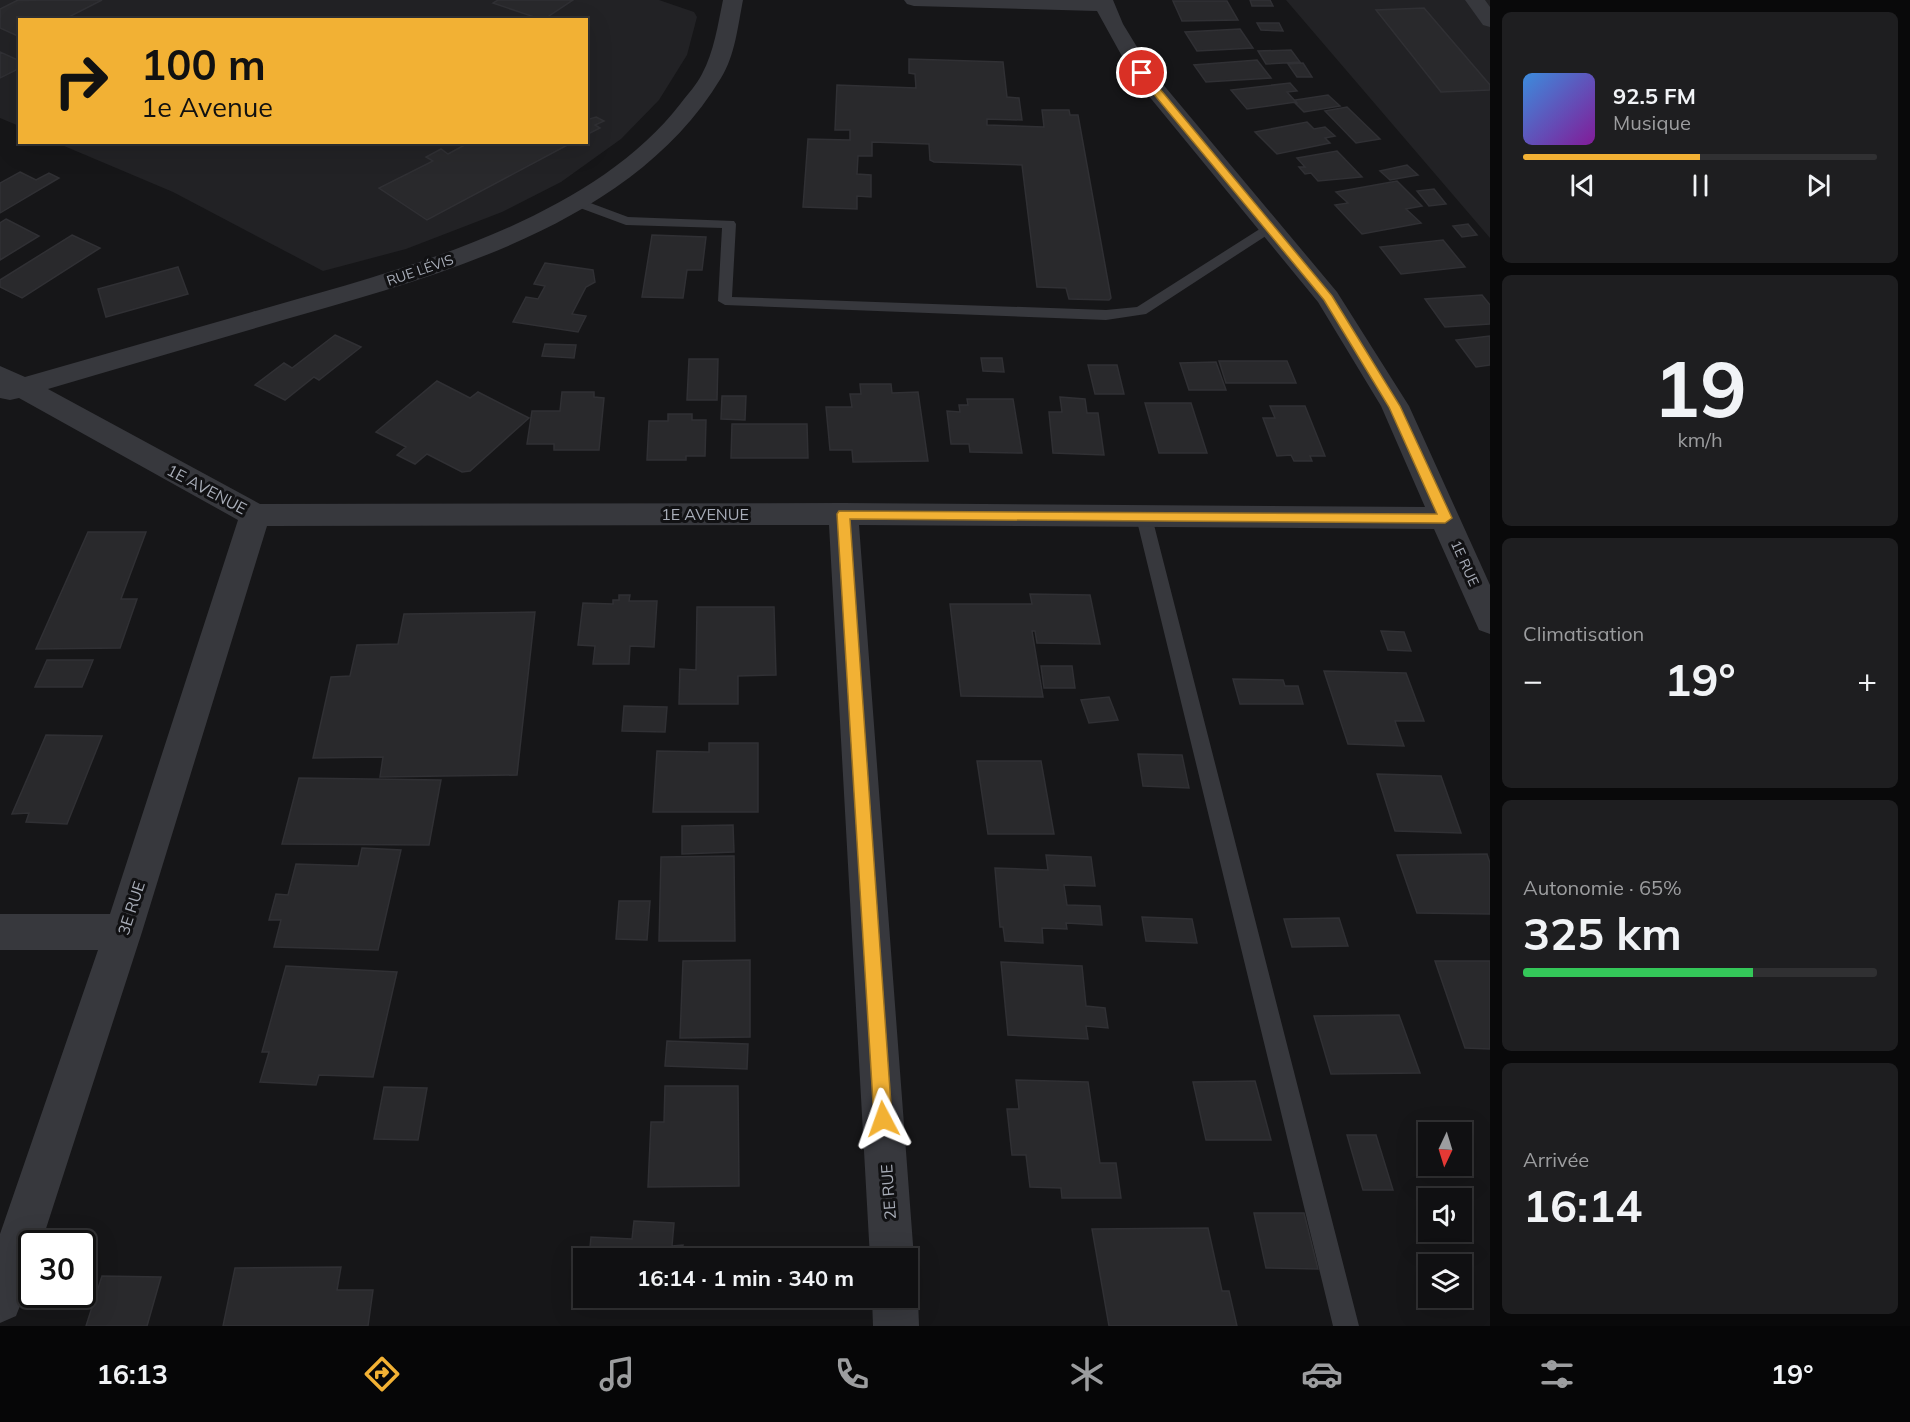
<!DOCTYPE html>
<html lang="fr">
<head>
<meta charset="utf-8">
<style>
  body { margin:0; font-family:Mulish,sans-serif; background:#1e1e20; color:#f1f3f6; height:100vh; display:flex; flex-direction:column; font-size:22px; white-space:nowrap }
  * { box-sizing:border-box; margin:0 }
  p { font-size:20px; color:#9c9d9f }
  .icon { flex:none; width:33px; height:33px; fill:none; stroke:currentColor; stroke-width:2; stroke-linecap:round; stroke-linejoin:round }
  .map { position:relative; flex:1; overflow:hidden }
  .drawer { display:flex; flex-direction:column; gap:12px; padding:12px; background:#09090a; width:420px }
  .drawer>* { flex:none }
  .top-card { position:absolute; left:18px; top:18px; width:570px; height:126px; border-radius:0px; box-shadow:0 6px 24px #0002,0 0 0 2px #303032; background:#f2b134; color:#111; overflow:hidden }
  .needle { width:39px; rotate:184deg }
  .tools { position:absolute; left:1418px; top:1122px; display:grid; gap:12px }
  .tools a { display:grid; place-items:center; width:54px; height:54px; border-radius:0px; background:#101012; box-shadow:0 6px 24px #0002,0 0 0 2px #303032; font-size:30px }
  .speed { position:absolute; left:18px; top:1230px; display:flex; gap:12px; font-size:30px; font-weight:700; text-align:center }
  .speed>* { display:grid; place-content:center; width:78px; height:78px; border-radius:50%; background:#101012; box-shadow:0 6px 24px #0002,0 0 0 2px #303032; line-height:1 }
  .speed .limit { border:3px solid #111; border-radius:9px; background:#fff; color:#111 }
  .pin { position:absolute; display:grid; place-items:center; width:51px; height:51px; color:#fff; margin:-26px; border:3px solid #fff; border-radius:50%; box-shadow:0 2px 6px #0007 }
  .me { position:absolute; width:66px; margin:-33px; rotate:356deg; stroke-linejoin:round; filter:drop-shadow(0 0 4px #0008) }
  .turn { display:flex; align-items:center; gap:21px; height:126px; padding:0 24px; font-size:27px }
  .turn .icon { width:78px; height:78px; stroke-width:2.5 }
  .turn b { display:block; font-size:42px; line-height:51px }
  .big { font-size:45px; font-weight:700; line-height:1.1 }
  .drawer .card { flex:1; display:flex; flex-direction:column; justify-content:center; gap:9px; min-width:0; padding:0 21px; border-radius:9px; background:#1e1e20 }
  .drawer .dial { align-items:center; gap:0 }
  .dial b { font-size:78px; line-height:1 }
  .song { display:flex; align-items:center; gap:18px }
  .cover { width:72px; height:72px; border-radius:9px; background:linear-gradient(135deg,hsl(210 70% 55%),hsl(290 70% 35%)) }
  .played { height:6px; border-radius:3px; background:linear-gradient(90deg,#f2b134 50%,#303032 50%) }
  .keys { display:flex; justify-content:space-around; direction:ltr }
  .heat { display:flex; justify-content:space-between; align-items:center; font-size:33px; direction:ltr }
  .charge { height:9px; border-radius:4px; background:linear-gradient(90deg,#34c759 65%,#303032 0) }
  .trip { position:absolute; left:573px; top:1248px; width:345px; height:60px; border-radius:0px; background:#101012; box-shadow:0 6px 24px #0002,0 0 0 2px #303032; font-weight:700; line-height:60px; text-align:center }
  .menu { display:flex; height:96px; justify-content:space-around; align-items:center; background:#060607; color:#9c9d9f }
  .menu .icon { width:42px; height:42px }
  .menu .current { color:#f2b134 }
  .menu b { font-size:27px; color:#f1f3f6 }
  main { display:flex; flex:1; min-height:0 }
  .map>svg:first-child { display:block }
  .built { fill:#222225 }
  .building { fill:#29292c; stroke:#303034; stroke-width:1.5 }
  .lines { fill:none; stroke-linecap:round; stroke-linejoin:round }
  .lane { fill:#37383d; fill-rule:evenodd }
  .street { fill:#37383d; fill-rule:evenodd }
  .route { fill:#f2b134; stroke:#9d7322; stroke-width:1.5 }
  .labels { text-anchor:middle; stroke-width:6; stroke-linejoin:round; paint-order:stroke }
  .far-street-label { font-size:14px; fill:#a8adb8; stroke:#111113 }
  .street-label { font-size:16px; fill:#a8adb8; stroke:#111113 }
</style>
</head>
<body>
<main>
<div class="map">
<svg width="1490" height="1326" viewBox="0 0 1490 1326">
  <rect width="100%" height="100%" fill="#161618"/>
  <!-- built -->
  <path class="built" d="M 0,0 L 659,0 L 694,12 L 697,17 L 687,55 L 659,100 L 621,139 L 561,182 L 502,212 L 406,249 L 323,271 L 173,192 L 57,143 L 586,142 L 586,20 L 20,20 L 19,126 L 0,118 Z
    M 1286,0 L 1490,0 L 1490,238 Z"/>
  <!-- building -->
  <path class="building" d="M 18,0 L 102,0 L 63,20 L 20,20 L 20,37 L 0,28 L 0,9 Z
    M 498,0 L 573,0 L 543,20 L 493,3 Z
    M 1250,0 L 1270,0 L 1273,6 L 1252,6 Z
    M 1173,1 L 1227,1 L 1238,20 L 1182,21 Z
    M 1424,8 L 1490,85 L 1490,90 L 1441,92 L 1376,10 Z
    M 1257,23 L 1279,23 L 1283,31 L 1261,30 Z
    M 1240,29 L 1253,48 L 1197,51 L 1185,32 Z
    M 1291,50 L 1300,62 L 1266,64 L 1258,51 Z
    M 0,52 L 20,61 L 20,68 L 0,78 Z
    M 909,59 L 1003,62 L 1007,97 L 1019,98 L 1022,120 L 987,119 L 987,125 L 1044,127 L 1042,110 L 1069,110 L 1070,115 L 1078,115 L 1111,298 L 1109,300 L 1069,299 L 1066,288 L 1037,287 L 1022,165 L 934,162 L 930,160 L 929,144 L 872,142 L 872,156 L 858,156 L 857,174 L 871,175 L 871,197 L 857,196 L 857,209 L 803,207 L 808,139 L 850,140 L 850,130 L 835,130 L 837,85 L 916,88 L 915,74 L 909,73 Z
    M 1257,60 L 1271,78 L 1206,82 L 1194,65 Z
    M 1303,63 L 1312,77 L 1297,77 L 1288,64 Z
    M 1290,83 L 1297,91 L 1287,92 L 1296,102 L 1247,109 L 1231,90 Z
    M 1328,95 L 1340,106 L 1304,112 L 1295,103 L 1297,103 L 1295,100 Z
    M 1347,107 L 1380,139 L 1356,143 L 1325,111 Z
    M 596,117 L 604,121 L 595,125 L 600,128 L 586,135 L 586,120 Z
    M 1307,122 L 1314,129 L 1325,127 L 1335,136 L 1325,138 L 1330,143 L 1277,154 L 1255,132 Z
    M 470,142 L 573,142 L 427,220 L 379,188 L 433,161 L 426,157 L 441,149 L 448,154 Z
    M 1337,151 L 1362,177 L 1318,181 L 1311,173 L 1305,174 L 1299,167 L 1305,167 L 1297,158 Z
    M 1407,165 L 1418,175 L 1390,180 L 1380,171 Z
    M 20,172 L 36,180 L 49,173 L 59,178 L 0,213 L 0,183 Z
    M 1397,181 L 1422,206 L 1406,209 L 1421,223 L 1362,234 L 1335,205 L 1348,203 L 1336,192 Z
    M 1434,189 L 1446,204 L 1429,206 L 1417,191 Z
    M 6,219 L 39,236 L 0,260 L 0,223 Z
    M 1468,224 L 1477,235 L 1462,237 L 1453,226 Z
    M 72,235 L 100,248 L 22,298 L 0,287 L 0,280 Z
    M 652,235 L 706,237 L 702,270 L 687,270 L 683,298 L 642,297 Z
    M 1443,240 L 1465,267 L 1401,274 L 1380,247 Z
    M 545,263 L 593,270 L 595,282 L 586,287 L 572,314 L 586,316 L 578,332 L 513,322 L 526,297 L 538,299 L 545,286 L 534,284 Z
    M 178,267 L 188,294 L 106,317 L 98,289 Z
    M 1482,295 L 1490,305 L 1490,324 L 1445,327 L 1425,299 Z
    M 335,335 L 361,347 L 319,380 L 314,377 L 285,400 L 255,385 L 284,363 L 292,368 Z
    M 1490,336 L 1490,365 L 1476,367 L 1456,340 Z
    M 545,344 L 576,345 L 574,358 L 542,356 Z
    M 981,358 L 1002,358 L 1004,372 L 983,371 Z
    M 689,359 L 718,359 L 717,400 L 687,400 Z
    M 1219,361 L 1287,361 L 1296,383 L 1226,383 Z
    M 1216,362 L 1226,390 L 1189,390 L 1180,363 Z
    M 1088,365 L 1117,365 L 1124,394 L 1095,394 Z
    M 437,381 L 470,398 L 478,392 L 529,418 L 470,471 L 462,472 L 427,454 L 415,464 L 397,455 L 406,447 L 376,432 Z
    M 860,384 L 891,384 L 892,393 L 918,392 L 928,461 L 853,462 L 852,450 L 830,450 L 826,407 L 852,407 L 850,394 L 861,394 Z
    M 562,392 L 594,392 L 594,397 L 604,398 L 599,450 L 554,450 L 554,444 L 527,444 L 532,411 L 560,411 Z
    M 722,396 L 746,396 L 745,420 L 721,419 Z
    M 1060,397 L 1085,399 L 1087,413 L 1098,413 L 1104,455 L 1053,453 L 1049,412 L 1062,412 Z
    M 967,399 L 1013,399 L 1022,453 L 970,452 L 969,444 L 951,444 L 947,411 L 960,412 L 959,405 L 968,405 Z
    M 1145,403 L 1191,403 L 1207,453 L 1159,453 Z
    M 1270,406 L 1305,406 L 1325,456 L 1310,456 L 1312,461 L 1294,461 L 1291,455 L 1277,456 L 1263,418 L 1275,418 Z
    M 668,414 L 692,414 L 692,420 L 706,420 L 705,456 L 686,456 L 686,460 L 647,460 L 649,421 L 668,421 Z
    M 732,424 L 807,424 L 808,458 L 731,458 Z
    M 88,532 L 146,532 L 121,599 L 137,599 L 120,648 L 36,649 Z
    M 1030,594 L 1090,595 L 1100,644 L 1037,643 L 1035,631 L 1032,631 L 1043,697 L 961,696 L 950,604 L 1032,604 Z
    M 619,595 L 630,595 L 629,601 L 657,601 L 654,647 L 630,646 L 629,664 L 593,664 L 595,646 L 578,645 L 583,603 L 613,604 L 613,600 L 619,600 Z
    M 697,607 L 774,607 L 776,675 L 738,676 L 738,704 L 679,704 L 680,669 L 696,670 Z
    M 535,612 L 517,775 L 380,777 L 383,757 L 313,758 L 331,677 L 350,676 L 357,645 L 398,644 L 404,614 Z
    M 1381,631 L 1404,632 L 1411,651 L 1388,650 Z
    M 47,660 L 93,660 L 82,687 L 35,687 Z
    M 1041,666 L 1072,666 L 1075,688 L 1044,688 Z
    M 1324,671 L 1406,673 L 1424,721 L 1395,721 L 1404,746 L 1348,744 Z
    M 1233,679 L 1283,680 L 1285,686 L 1298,686 L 1303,704 L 1240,704 Z
    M 1109,697 L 1118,720 L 1089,723 L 1081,700 Z
    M 624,706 L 667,707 L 665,732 L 622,731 Z
    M 46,735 L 102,736 L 67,824 L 26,822 L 29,813 L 12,814 Z
    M 709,743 L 758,743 L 758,812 L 653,812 L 657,751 L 709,752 Z
    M 1138,754 L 1182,755 L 1189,788 L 1143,786 Z
    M 977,761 L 1041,761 L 1054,834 L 988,834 Z
    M 1377,774 L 1441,776 L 1461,833 L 1395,831 Z
    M 299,778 L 441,780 L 429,845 L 282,844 Z
    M 733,825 L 734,852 L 682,854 L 682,826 Z
    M 362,848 L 401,850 L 378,950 L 274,947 L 281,920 L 269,920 L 276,894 L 288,895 L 296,864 L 358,866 Z
    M 1487,854 L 1490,863 L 1490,914 L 1417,913 L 1397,855 Z
    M 1046,855 L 1091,857 L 1095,886 L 1064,885 L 1067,905 L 1100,906 L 1102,925 L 1066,923 L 1067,929 L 1042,928 L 1043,943 L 1005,941 L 1003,927 L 1000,927 L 995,868 L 1048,870 Z
    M 734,856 L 735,941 L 659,941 L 661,857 Z
    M 619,901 L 650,901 L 647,940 L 616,939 Z
    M 1142,917 L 1192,919 L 1197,943 L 1146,941 Z
    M 1339,918 L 1348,946 L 1292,947 L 1284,919 Z
    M 750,960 L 750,1037 L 680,1038 L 683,961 Z
    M 1435,961 L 1490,961 L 1490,1049 L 1465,1048 Z
    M 1001,962 L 1082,966 L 1086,1006 L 1105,1008 L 1108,1028 L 1086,1026 L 1088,1039 L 1008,1035 Z
    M 286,966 L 397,972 L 373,1077 L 319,1075 L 316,1085 L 260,1082 L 269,1052 L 262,1052 Z
    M 1399,1015 L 1420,1073 L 1331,1074 L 1314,1016 Z
    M 667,1041 L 748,1044 L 747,1069 L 665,1066 Z
    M 1016,1080 L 1088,1082 L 1100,1163 L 1116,1163 L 1121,1198 L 1062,1198 L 1061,1188 L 1030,1187 L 1026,1155 L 1012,1155 L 1007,1109 L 1019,1109 Z
    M 1255,1081 L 1271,1140 L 1206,1140 L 1193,1082 Z
    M 665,1086 L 738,1086 L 739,1186 L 648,1187 L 651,1122 L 664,1122 Z
    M 384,1087 L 427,1088 L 418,1140 L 374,1139 Z
    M 1347,1135 L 1376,1135 L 1393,1190 L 1363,1190 Z
    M 1254,1213 L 1304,1213 L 1318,1269 L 1266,1268 Z
    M 634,1221 L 674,1223 L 672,1246 L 683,1245 L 682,1258 L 589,1258 L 591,1237 L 632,1239 Z
    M 1208,1228 L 1222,1291 L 1229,1291 L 1237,1326 L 1109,1326 L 1092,1229 Z
    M 341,1267 L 337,1290 L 373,1290 L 368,1326 L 223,1326 L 235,1268 Z
    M 102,1276 L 161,1277 L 147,1326 L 86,1326 Z
    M 584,1298 L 679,1298 L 679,1305 L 584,1300 Z"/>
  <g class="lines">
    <!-- lane -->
    <path class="lane" d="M 577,198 L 628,217 L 734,221 L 736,224 L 732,297 L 1106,310 L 1137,307 L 1266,225 L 1276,225 L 1278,228 L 1146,314 L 1106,320 L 725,305 L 718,301 L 722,228 L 626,225 L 572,205 L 570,202 L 572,199 Z
      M 1144,511 L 1150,513 L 1152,517 L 1359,1326 L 1333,1326 L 1136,517 L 1138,513 Z"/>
    <!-- street -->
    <path class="street" d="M 723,0 L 743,0 C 738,25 735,56 721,78 C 633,225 437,276 283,320 C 205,343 126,366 48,389 L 260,504 L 843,503 L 1425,507 L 1381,406 L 1318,302 L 1134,78 L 1097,11 L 914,6 L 907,4 L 904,0 L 1113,0 L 1123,24 L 1151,70 L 1337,292 L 1409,406 L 1490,585 L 1490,634 L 1479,630 L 1434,529 L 859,525 L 914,1258 L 908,1274 L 908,1258 L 870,1258 L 829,525 L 267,526 L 142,932 L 41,1244 L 32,1244 C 32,1275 28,1287 16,1316 L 0,1323 L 0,1234 L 98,950 L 0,950 L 0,914 L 110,914 L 238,520 L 19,398 L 10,400 L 0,398 L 0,366 L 25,377 C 101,355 176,334 252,312 C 392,272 588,224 681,103 C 688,94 697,84 702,74 C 714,52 718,24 723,0 Z
      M 1465,0 L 1485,0 L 1490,7 L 1490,27 L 1483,25 Z
      M 908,1280 L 911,1282 L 918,1298 L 919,1326 L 873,1326 L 872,1298 L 908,1298 Z"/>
  </g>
  <!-- route -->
  <path class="route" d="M 1138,71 L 1145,71 L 1332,296 L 1400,406 L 1452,518 L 1445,523 L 850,519 L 892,1119 L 889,1125 L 883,1128 L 877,1125 L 874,1119 L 837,514 L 839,511 L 1437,514 L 1389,407 L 1324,300 L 1138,75 Z"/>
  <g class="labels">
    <!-- far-street labels -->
    <g class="far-street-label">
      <text transform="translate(420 270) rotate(-19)" y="5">RUE LÉVIS</text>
      <text transform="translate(1465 563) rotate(66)" y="5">1E RUE</text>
    </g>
    <!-- street labels -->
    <g class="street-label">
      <text transform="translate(207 489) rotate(28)" y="6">1E AVENUE</text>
      <text x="705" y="520">1E AVENUE</text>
      <text transform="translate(131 908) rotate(-72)" y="6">3E RUE</text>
      <text transform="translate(888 1192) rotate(-94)" y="6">2E RUE</text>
    </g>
  </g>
</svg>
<div class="tools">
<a><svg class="needle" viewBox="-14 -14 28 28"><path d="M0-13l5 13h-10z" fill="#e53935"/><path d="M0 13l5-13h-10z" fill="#9c9d9f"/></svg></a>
<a><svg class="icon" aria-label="sound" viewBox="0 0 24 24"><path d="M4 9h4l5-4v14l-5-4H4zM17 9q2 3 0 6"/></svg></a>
<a><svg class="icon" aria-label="layers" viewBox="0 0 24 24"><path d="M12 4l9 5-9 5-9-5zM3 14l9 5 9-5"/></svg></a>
</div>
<div class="speed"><div class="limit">30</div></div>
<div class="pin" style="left:1142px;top:73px;background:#d93025"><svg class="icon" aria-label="arrive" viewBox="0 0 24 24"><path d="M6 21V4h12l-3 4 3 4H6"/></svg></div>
<svg class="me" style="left:883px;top:1119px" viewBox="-20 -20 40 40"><path d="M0-17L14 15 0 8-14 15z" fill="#f2b134" stroke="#fff" stroke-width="4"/></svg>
<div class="trip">16:14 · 1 min · 340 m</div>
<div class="top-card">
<div class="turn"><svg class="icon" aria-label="right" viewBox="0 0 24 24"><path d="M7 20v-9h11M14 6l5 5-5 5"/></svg><div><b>100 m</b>1e Avenue</div></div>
</div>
</div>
<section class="drawer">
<div class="card">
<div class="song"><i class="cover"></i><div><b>92.5 FM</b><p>Musique</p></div></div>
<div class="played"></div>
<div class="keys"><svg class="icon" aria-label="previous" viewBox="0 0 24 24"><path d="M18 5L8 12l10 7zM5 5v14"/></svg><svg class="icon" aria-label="pause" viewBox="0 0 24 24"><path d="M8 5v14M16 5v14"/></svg><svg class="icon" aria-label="next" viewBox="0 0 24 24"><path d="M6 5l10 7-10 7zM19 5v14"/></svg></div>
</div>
<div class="card dial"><b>19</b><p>km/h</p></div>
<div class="card"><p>Climatisation</p>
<div class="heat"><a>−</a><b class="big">19°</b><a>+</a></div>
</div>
<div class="card"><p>Autonomie · 65%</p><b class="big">325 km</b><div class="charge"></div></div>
<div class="card"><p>Arrivée</p><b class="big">16:14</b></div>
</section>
</main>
<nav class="menu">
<b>16:13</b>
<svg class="icon current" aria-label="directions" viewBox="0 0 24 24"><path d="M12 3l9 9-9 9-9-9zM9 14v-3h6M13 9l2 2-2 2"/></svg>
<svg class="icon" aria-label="music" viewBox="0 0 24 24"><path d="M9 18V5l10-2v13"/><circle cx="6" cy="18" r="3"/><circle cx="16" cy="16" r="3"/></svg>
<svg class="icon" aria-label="phone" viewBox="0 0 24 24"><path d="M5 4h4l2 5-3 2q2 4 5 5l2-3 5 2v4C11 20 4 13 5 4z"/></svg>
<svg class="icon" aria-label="climate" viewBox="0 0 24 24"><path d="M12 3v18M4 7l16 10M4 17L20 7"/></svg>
<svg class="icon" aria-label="car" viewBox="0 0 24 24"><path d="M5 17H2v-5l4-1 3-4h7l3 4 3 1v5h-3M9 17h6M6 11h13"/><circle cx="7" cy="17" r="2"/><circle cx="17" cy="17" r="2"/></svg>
<svg class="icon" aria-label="filters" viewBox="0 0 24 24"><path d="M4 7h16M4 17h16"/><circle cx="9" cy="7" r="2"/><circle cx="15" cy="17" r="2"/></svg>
<b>19°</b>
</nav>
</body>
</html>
